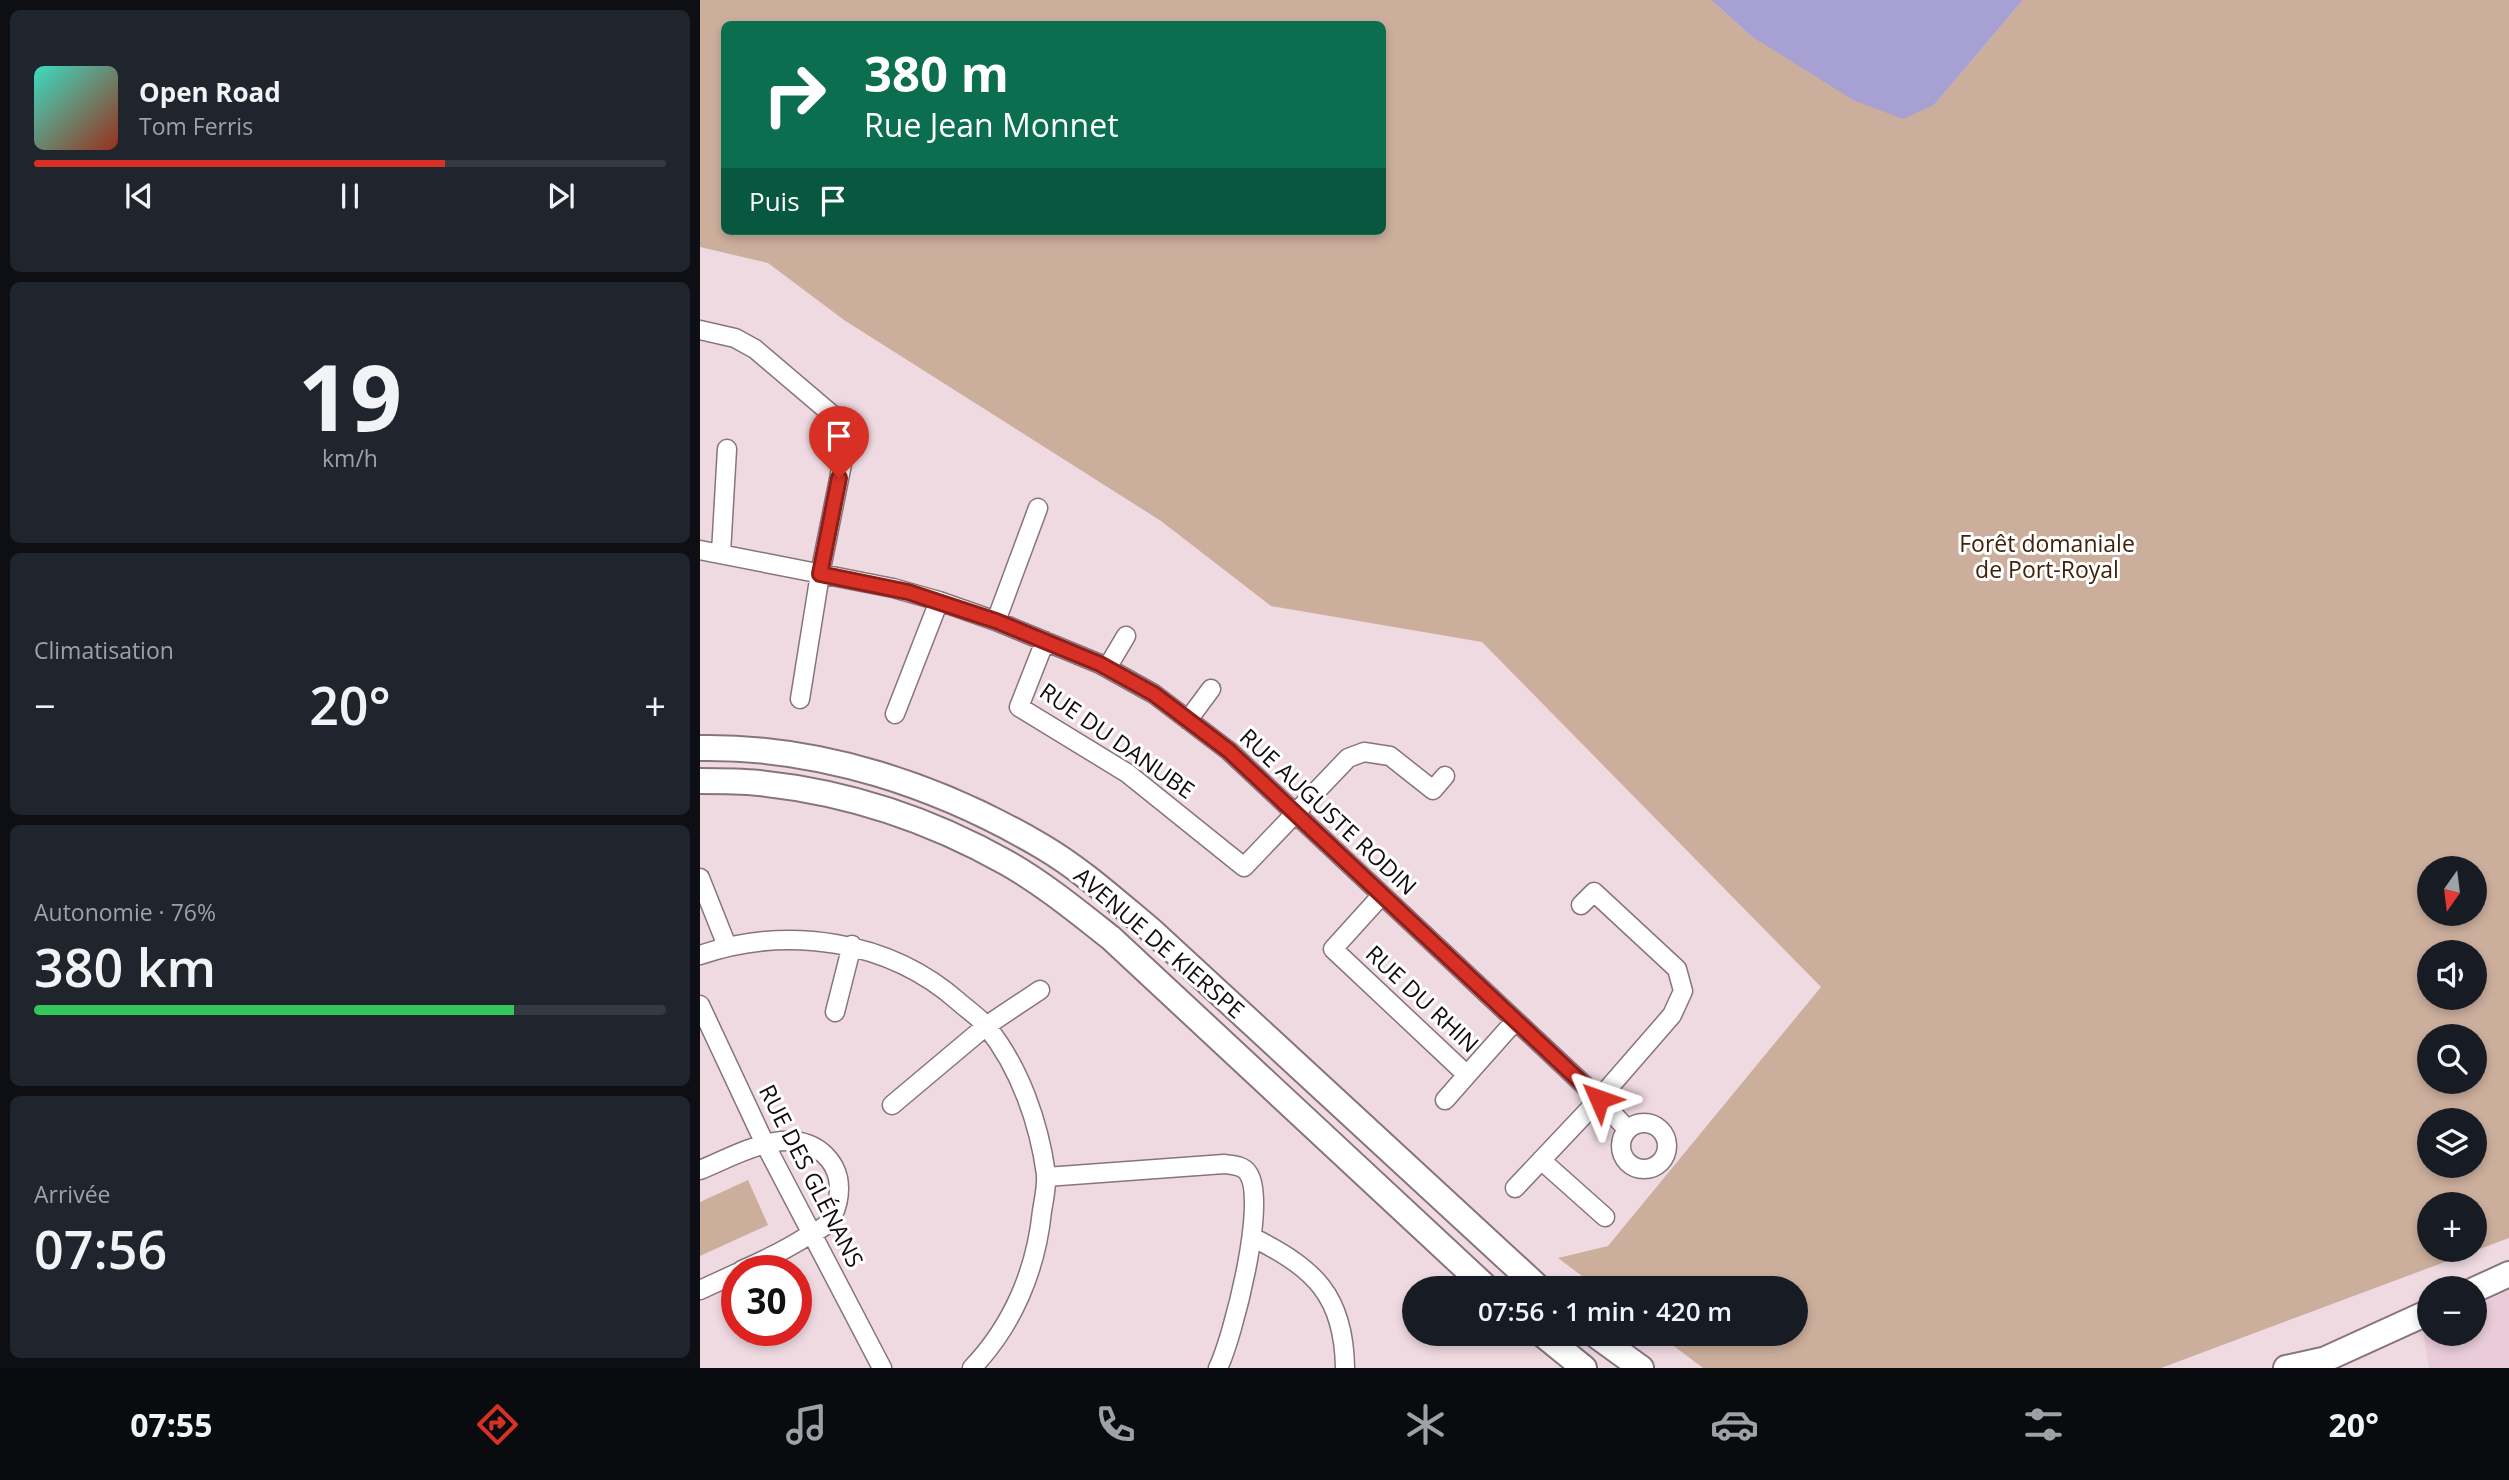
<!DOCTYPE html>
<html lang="fr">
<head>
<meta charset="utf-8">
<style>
  body { margin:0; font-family:"Open Sans",sans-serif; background:#20242c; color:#f1f3f6; height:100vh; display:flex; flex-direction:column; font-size:26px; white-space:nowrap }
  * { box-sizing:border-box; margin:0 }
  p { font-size:23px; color:#9ea1a6 }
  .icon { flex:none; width:38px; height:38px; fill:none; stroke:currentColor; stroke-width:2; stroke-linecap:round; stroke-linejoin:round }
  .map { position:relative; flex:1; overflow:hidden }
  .side { display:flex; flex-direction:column; gap:10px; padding:10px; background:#0d0f14; width:700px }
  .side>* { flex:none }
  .top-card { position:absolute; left:21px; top:21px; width:665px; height:214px; border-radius:10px; box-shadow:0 4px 10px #0003; background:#0b6e4f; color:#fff; overflow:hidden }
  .needle { width:46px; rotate:194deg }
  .fabs { position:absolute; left:1717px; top:856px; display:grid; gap:14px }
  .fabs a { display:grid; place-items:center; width:70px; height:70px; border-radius:50%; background:#171b24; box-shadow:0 4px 10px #0003; font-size:35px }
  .speed { position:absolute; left:21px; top:1255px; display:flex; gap:14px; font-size:35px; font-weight:700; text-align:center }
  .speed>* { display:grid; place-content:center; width:91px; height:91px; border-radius:50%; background:#171b24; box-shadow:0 4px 10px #0003; line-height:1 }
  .speed .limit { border:10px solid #d22; background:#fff; color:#111 }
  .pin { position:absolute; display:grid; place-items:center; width:60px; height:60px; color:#fff; margin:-72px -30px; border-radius:50% 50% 50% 0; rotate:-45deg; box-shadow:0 0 7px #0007 }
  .pin .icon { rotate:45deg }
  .me { position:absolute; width:77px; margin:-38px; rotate:313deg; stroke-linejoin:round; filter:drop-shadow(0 0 5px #0008) }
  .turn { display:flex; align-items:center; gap:24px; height:147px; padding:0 28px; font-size:32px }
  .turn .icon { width:91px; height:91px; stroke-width:2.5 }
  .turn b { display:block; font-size:49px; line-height:60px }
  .then { display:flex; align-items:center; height:66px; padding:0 28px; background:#0003; gap:14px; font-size:26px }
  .big { font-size:52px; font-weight:600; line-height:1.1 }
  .side .tile { flex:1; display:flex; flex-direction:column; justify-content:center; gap:10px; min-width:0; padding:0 24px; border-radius:10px; background:#20242c }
  .side .dial { align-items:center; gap:0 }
  .dial b { font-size:91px; line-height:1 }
  .song { display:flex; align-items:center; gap:21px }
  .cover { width:84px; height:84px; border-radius:10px; background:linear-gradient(135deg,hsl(170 70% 55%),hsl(10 70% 35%)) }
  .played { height:7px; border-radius:4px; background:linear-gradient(90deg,#d93025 65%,#363941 65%) }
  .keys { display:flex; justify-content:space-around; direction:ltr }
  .heat { display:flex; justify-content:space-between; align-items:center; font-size:38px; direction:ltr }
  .charge { height:10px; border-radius:5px; background:linear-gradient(90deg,#34c759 76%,#363941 0) }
  .trip { position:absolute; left:702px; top:1276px; width:406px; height:70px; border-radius:35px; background:#171b24; box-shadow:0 4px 10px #0003; font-weight:600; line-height:70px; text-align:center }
  .menu { display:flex; height:112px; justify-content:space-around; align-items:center; background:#090b0e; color:#9ea1a6 }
  .menu .icon { width:49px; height:49px }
  .menu .active { color:#d93025 }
  .menu b { font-size:32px; color:#f1f3f6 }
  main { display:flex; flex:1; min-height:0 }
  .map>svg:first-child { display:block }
  .built { fill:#e9ccd8 }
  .green { fill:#ccae9c; fill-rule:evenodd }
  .water { fill:#a6a1d2 }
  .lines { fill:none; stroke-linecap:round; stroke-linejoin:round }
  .street-casing { stroke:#87747c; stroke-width:21 }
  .secondary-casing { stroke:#87747c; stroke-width:28 }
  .street { stroke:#fff; stroke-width:18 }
  .secondary { stroke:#fff; stroke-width:24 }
  .route-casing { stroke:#8d1f18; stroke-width:18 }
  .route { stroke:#d93025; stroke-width:12 }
  .labels { text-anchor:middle; stroke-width:6; stroke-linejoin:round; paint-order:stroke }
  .park-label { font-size:23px; fill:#412109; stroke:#fff }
  .street-label { font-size:23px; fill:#130c0f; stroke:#fff }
</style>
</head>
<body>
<main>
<section class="side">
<div class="tile">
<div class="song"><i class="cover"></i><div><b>Open Road</b><p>Tom Ferris</p></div></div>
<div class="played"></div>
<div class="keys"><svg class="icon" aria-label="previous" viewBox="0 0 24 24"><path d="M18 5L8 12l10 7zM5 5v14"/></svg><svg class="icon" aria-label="pause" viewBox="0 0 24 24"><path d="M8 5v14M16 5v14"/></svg><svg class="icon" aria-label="next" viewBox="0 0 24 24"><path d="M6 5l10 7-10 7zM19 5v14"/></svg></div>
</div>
<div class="tile dial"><b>19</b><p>km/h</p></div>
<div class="tile"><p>Climatisation</p>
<div class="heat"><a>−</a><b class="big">20°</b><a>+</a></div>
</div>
<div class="tile"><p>Autonomie · 76%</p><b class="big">380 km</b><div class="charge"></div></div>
<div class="tile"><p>Arrivée</p><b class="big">07:56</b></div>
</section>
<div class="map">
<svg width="1809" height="1368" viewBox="0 0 1809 1368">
  <rect width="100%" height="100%" fill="#efdae2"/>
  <!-- built -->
  <path class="built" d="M 1809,1290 L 1809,1368 L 1729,1368 L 1723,1330 L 1729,1327 L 1729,1334 L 1774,1334 L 1775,1306 Z"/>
  <!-- green -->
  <path class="green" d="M 0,0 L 1011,0 L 1051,36 L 1234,105 L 1323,0 L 1809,0 L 1809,1238 L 1461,1368 L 1003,1368 L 958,1334 L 1096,1334 L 1096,1288 L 898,1288 L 858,1258 L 908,1246 L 1121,987 L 782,642 L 571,606 L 461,521 L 144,320 L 68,263 L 0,247 ZM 24,24 L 682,24 L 682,231 L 24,231 ZM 1729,868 L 1774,868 L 1774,914 L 1729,914 ZM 1729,952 L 1774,952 L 1774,998 L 1729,998 ZM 1729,1036 L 1774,1036 L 1774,1082 L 1729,1082 ZM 1729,1120 L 1774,1120 L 1774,1166 L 1729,1166 ZM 1729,1204 L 1774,1204 L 1774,1250 L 1729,1250 Z
    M 48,1180 L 68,1225 L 0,1256 L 0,1202 Z"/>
  <!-- water -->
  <path class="water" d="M 1011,0 L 1323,0 L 1234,105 L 1203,119 L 1153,100 L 1051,36 Z"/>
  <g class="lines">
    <defs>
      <path id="street" d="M 0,330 L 35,338 L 55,349 L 149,429 L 120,574 L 100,699
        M 0,550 L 193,588 L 239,601 L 296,621 L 400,664 L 454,694 L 529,751 L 899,1099 L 927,1129
        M 21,553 L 27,449
        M 296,621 L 338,508
        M 345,641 L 319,707 L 427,773 L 544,867 L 648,758 L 664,752 L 690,756 L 733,790 L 745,776
        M 407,668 L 426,636
        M 195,714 L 239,601
        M 488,720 L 511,689
        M 0,878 L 27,946
        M 681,896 L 633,949 L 767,1075 L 815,1021
        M 0,955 C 88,925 189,940 259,1002 C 268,1010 280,1018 287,1027 C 320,1068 339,1123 346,1174 C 347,1186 344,1199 342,1211 C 336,1270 313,1325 272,1368
        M 0,1005 L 65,1144 L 182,1368
        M 135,1012 L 152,945
        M 745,1100 L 767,1075
        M 192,1105 L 286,1026 L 340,990
        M921 1146a23 23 0 1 1 46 0a23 23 0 1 1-46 0Z
        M 841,1160 L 905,1217
        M 0,1170 C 37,1155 90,1122 125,1155 C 132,1162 136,1169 138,1178 C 141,1194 137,1212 127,1224 C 122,1229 114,1232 109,1235 C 87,1249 65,1260 42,1270
        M 346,1177 L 524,1164 C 532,1165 543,1165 548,1173 C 568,1201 533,1337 518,1368
        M 815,1188 L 899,1099 L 972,1015 L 983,991 L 977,969 L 894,892 L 881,905
        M 552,1237 C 614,1268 644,1295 645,1368
        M 0,1290 L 37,1273"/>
      <path id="secondary" d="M 0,748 C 120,746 240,786 343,847 C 382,870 417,902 452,931 L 839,1288
        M 0,781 C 20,781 39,781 59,783 C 146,792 231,820 307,863 C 344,884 378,912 411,938 L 787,1288
        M 1774,1290 L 1809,1274
        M 842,1334 L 884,1368
        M 894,1334 L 941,1368
        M 1586,1368 L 1627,1359
        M 1612,1368 L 1628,1358 L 1729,1312"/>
    </defs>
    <!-- street casing -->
    <use href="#street" class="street-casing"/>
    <!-- secondary casing -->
    <use href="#secondary" class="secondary-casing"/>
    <!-- street -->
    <use href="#street" class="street"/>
    <!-- secondary -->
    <use href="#secondary" class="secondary"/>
  </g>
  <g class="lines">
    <defs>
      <path id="route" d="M 139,478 L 120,574 L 208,592 L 296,621 L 400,664 L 454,694 L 529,751 L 899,1099"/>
    </defs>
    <!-- route casing -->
    <use href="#route" class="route-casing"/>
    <!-- route -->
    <use href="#route" class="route"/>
  </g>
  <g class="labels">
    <!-- park labels -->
    <g class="park-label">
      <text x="1347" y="552">Forêt domaniale<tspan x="1347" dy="26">de Port-Royal</tspan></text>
    </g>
    <!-- street labels -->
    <g class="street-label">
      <text transform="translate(417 741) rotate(35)" y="8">RUE DU DANUBE</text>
      <text transform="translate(628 812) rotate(43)" y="8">RUE AUGUSTE RODIN</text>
      <text transform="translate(459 943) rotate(41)" y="8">AVENUE DE KIERSPE</text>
      <text transform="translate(722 999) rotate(43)" y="8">RUE DU RHIN</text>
      <text transform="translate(111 1176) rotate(63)" y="8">RUE DES GLÉNANS</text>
    </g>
  </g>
</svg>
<div class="fabs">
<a><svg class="needle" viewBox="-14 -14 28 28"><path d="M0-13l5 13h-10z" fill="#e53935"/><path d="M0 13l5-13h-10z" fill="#9ea1a6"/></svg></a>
<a><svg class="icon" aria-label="sound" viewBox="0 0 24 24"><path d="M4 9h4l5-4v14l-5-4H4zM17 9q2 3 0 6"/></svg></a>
<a><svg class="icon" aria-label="search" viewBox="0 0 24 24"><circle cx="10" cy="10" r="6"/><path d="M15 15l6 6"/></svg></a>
<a><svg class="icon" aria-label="layers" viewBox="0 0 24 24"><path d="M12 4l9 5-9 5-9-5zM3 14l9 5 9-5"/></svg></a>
<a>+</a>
<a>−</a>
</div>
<div class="speed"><div class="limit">30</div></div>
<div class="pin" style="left:139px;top:478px;background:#d93025"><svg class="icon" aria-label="arrive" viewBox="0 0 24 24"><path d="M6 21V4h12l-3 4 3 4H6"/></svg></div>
<svg class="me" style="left:899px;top:1099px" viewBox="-20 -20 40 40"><path d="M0-17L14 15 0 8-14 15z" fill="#d93025" stroke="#fff" stroke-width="4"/></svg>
<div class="trip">07:56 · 1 min · 420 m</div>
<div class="top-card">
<div class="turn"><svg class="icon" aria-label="right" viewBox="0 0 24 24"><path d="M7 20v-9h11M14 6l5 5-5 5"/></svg><div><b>380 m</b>Rue Jean Monnet</div></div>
<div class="then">Puis<svg class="icon" aria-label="arrive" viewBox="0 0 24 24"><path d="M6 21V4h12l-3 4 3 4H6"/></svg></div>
</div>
</div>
</main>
<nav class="menu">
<b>07:55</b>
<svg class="icon active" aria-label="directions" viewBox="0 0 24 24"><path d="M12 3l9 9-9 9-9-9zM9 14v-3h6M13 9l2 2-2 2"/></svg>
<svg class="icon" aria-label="music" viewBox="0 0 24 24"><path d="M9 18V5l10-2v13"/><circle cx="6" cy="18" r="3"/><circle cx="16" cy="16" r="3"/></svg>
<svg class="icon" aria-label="phone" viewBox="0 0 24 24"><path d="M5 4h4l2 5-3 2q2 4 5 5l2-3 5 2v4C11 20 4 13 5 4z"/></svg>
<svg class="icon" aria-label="climate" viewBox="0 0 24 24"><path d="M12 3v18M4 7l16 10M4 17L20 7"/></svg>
<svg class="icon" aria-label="car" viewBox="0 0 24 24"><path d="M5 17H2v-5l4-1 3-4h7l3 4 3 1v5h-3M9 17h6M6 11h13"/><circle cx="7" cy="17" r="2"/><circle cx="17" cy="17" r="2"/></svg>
<svg class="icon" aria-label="filters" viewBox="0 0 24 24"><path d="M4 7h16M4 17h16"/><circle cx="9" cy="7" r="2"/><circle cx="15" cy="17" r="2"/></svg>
<b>20°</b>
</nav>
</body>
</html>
